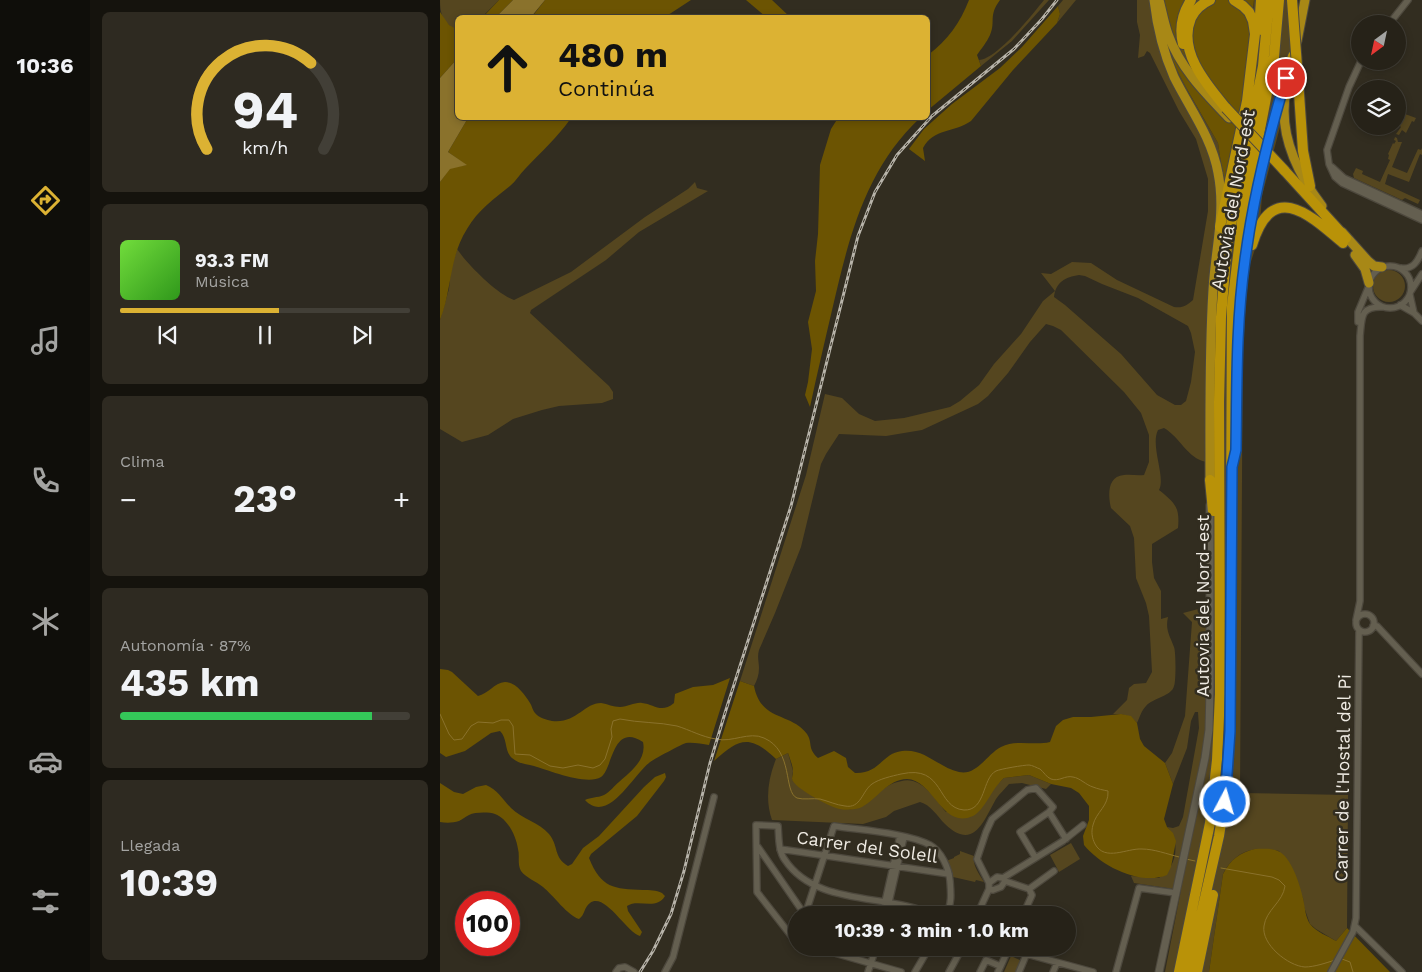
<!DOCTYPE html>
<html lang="es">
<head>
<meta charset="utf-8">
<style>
  body { margin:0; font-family:"Work Sans",sans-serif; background:#2e2a21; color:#f1f3f6; height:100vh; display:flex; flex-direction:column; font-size:19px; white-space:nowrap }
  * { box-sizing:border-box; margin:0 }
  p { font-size:16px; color:#a4a4a2 }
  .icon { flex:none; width:28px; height:28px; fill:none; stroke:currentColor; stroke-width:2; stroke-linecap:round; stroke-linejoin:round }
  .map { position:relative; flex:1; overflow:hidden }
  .drawer { display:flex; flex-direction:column; gap:12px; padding:12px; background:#15130d; width:350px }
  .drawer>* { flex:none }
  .banner { position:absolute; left:15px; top:15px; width:475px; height:105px; border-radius:8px; box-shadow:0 2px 8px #0003,0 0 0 1px #423f37; background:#dcb233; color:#111; overflow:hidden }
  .needle { width:32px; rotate:213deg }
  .controls { position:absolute; left:911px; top:15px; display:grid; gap:10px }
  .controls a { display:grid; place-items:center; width:55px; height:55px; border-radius:50%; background:#262218; box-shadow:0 2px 8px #0003,0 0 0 1px #423f37; font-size:25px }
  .speed { position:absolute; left:15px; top:891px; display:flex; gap:10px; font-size:25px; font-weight:700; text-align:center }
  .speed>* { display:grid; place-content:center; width:65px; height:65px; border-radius:50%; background:#262218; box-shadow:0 2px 8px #0003,0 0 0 1px #423f37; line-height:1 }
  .speed .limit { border:8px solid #d22; background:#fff; color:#111 }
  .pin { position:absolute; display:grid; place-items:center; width:42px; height:42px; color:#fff; margin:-21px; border:2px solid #fff; border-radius:50%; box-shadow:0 1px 5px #0007 }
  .me { position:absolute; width:55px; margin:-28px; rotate:6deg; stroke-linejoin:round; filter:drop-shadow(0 0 4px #0008) }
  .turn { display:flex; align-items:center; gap:18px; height:105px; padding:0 20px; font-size:22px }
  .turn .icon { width:65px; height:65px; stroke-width:2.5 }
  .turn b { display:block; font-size:35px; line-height:42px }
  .big { font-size:38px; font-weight:700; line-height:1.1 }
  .drawer .tile { flex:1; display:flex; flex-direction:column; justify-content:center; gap:8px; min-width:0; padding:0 18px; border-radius:8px; background:#2e2a21 }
  .drawer .dial { align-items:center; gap:0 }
  .dial svg { height:130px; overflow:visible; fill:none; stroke:#423f37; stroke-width:7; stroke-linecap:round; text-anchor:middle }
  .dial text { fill:#f1f3f6; stroke:none }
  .song { display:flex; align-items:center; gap:15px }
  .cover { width:60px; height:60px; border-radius:8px; background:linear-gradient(135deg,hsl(100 70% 55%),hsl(110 70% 35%)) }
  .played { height:5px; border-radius:2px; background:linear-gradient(90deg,#dcb233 55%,#423f37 55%) }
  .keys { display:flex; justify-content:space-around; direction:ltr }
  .heat { display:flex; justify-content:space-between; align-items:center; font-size:28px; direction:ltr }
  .charge { height:8px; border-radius:4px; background:linear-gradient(90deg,#34c759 87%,#423f37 0) }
  .trip { position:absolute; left:348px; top:906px; width:288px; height:50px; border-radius:25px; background:#262218; box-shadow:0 2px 8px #0003,0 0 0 1px #423f37; font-weight:700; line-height:50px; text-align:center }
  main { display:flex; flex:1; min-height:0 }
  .tab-bar { display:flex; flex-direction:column; width:90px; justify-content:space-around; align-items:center; background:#0f0e0a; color:#a4a4a2 }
  .tab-bar .icon { width:35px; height:35px }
  .tab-bar .active { color:#dcb233 }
  .tab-bar b { font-size:22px; color:#f1f3f6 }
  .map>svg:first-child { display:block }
  .green { fill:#55461f; fill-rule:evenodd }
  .forest { fill:#6c5402 }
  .water { fill:#8a722c }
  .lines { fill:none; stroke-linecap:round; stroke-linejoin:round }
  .stream { stroke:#8a722c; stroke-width:1 }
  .minor-casing { stroke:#4d483d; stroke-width:8 }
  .tertiary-casing { stroke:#4d483d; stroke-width:9 }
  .trunk-casing { stroke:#4d483d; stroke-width:11 }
  .motorway-casing { stroke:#4d483d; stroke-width:12 }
  .minor { stroke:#645f50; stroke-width:5.5 }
  .tertiary { stroke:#645f50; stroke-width:7 }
  .trunk { stroke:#a88816; stroke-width:9 }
  .motorway { stroke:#b99208; stroke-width:10 }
  .rail-casing { stroke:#b8b4aa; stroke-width:3 }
  .rail { stroke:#322d20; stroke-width:1; stroke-dasharray:4; stroke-linecap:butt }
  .motorway-bridge-casing { stroke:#4d483d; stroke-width:12; stroke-linecap:butt }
  .motorway-bridge { stroke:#b99208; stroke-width:10 }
  .route-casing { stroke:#114b97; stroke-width:12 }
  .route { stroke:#1a73e8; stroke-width:9 }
  .labels { text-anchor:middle; stroke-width:5; stroke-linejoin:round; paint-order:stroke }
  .street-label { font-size:18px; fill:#efebe3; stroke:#322d20 }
</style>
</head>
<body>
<main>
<nav class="tab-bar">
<b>10:36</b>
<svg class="icon active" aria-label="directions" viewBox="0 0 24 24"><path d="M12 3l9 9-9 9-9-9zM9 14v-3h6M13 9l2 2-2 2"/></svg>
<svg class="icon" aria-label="music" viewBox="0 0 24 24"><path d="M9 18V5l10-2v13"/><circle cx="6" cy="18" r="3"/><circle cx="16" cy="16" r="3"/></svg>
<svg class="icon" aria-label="phone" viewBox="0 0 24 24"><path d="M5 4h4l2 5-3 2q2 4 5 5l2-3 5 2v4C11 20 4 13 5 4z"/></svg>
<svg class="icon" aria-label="climate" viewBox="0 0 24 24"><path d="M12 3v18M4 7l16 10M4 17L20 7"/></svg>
<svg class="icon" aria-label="car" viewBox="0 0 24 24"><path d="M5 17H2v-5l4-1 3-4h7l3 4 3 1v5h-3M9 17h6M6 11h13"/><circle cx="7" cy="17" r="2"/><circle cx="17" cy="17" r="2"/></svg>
<svg class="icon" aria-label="filters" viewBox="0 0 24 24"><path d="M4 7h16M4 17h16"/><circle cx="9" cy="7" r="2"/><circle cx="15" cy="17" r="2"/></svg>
</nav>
<section class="drawer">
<div class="tile dial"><svg viewBox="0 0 100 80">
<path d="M14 69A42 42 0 1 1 86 69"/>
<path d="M14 69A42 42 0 0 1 78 16" stroke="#dcb233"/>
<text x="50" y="56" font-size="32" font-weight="700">94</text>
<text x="50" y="72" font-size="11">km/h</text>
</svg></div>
<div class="tile">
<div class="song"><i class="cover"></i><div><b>93.3 FM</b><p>Música</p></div></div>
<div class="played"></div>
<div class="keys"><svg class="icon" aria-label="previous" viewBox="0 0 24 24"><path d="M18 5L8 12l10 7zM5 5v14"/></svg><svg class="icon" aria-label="pause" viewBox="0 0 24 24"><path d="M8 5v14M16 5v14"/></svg><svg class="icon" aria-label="next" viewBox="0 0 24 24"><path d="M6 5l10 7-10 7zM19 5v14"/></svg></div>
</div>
<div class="tile"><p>Clima</p>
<div class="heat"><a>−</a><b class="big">23°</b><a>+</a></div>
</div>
<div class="tile"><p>Autonomía · 87%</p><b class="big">435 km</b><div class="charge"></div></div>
<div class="tile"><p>Llegada</p><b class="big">10:39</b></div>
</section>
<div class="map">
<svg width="982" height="972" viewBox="0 0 982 972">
  <rect width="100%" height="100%" fill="#322d20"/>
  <!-- green -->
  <path class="green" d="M 0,0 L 59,0 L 42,17 L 18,18 L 17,30 C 3,24 0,14 0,0 Z
    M 604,0 L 609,0 L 572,41 L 541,66 L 539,60 C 557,59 592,15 604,0 Z
    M 623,0 L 636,0 L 617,23 L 620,14 L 618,6 Z
    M 697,0 L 711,0 L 748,91 L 778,143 L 784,181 L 790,161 L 811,36 L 814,0 L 858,0 L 859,11 L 852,81 L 822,196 L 819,236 L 810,265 L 803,321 L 800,793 L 908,795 L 907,928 L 896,941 L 876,929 L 870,924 L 864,907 L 863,898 L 839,851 C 814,846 796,850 783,874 L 769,972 L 725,972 L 741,890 L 694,883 L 691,876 L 719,878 C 723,875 729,871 731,866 C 738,853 737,837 727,827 L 733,828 L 739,826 L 743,817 L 759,728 L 758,712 L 755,712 L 751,721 L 747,748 L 733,784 L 725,763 L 732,753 L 745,716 L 752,622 L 743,613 L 766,607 L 766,462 C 747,458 740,437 724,428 L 718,430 C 710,446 726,477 719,490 C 735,503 740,507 738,528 L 712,544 L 712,562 L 714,578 L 721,591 L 721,619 L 728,617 C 725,630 730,636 734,647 C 736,652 736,682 734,686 C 732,696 713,698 706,706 C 701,711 700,717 697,723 C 690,715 684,714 673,714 L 687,700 L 689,688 L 694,684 L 706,683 L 712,672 L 709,616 L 706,603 L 696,578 L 694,538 L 690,526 L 671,508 C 668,496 667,476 684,475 C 691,474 697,476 704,475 L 709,462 L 709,435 L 701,413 L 684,392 L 621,330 L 613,326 L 606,324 L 590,342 L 568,373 L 548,396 L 538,404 L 482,430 L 446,436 L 399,434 L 386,454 L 381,464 L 361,547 L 335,613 L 319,650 C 317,657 319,662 319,668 C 319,675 317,680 314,686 L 300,681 L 366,475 L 385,394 L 402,398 L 419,414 L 435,421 L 464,418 L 510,407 L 520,401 L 539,385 L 554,364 L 581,334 L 603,301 L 615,291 L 601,273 L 611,274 L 632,262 L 651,263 L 677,280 L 734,307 C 743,308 746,306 753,300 L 768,211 L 768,179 L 756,139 L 739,111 L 710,53 L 707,51 L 704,56 L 698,58 L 700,35 L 697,22 ZM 639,275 L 645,276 L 662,284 L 698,298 L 748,326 L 751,333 L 755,352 L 751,382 L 746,401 L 741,405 L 735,405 L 717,395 L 681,354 L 625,305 L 614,297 C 616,282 625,277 639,275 Z
    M 965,114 L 976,118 L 974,122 L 972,121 L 966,133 L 962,130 L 959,135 L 956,134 L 961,127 L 960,126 Z
    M 955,137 L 957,138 L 958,142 L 962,142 L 952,167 L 967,173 L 978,149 L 981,150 L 982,148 L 982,155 L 980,154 L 969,182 L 948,174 L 945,184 C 957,189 968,195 980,200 L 978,204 L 965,198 L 962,200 L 914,178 L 913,174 L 916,168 L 923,171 L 922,174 L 940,182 L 950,160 L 948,159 L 949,155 L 948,154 L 953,143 L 954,144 L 956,141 L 954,140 Z
    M 255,182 L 257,188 L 268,191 L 199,232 L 166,260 L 91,310 L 90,313 L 169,386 L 173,392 L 173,399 L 162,403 L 119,406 L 102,410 L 73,419 L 48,435 L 22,442 L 0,429 L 0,320 L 9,289 L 11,268 L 17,249 C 28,265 57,294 74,300 L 131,272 L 205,217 L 248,189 Z
    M933 286a16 16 0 1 1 32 0a16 16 0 1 1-32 0Z
    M 348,753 L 353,771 L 352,779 C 363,791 370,794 383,801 C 422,823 424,796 454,783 C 461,781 466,779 473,781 C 487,785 497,801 506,812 L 548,797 L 558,783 L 564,778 L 589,775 L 611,784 L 606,789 L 582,783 L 569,784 C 565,789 560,793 556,799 C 544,820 534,852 505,824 C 497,816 491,805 480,802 L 454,811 L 446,817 L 423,824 L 332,820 C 325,800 328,779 336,759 Z
    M 631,843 L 640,859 L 619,872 L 610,855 Z
    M 520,851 L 534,856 C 532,865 540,875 544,882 L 536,880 L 535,882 L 513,877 L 506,861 L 514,858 L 514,857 L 520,854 Z
    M 571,956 L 582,961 L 577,972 L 564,972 Z"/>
  <!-- forest -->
  <path class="forest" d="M 59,0 L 73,0 L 56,17 L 42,18 Z
    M 105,0 L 251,0 L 225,17 L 91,18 Z
    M 306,0 L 332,0 L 350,17 L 326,17 Z
    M 529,0 L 560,0 C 548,16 556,21 550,35 C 547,42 541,49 537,55 L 541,66 L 488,110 L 488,55 C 508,40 520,23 529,0 Z
    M 711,0 L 814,0 L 801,107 L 784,183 L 778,143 L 748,91 L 727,50 Z
    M 618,6 L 620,14 L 617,23 L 573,70 L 531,121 C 514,133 494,128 483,148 L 485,161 L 469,149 L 484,129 L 512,104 L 560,68 L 582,47 Z
    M 0,12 L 9,25 L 18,30 L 17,59 L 0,78 Z
    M 28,118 L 131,118 C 118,137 101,152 85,169 C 80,174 76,181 70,186 C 54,199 38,210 27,229 C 9,257 12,290 0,320 L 0,182 L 10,168 L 26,165 L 8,152 Z
    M 398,118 L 480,118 C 426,168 409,237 393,306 C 385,340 377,374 370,407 L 365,395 L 368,382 L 372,349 L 368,322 L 376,291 L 375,261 L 378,234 L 380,165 L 391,129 Z
    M 0,669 L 8,670 L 12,672 L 38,696 C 48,694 54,683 65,682 C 76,682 85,695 90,703 C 92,706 93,711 95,713 C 99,718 107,720 112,721 C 136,724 144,703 161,703 C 168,704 173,707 180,707 C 188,707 195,702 202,703 C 214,704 221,714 234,703 L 235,694 L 253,687 L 273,685 L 290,678 L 269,745 C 262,744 253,742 246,743 C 244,743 212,760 209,763 C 193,775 168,825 145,800 C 151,797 157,798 164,795 C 170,792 174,786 179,782 C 190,772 207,760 203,742 C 172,722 173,769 161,777 C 147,786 108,770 94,766 C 86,764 79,764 72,758 C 64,751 68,739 60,731 L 51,733 L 25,751 L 6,757 L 0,753 Z
    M 300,681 L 314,686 C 321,722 351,712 367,734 C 373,743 367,748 378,758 L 394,751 L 406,758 L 408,767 L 415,773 C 440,774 442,753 462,751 C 485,748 499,768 519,772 C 537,776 547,754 561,747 C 576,739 594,746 610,742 L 616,726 L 623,720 L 633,717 L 651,717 L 681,714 L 691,716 L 697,723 L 700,739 L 704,746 L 725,763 L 733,784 L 724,819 L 727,827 L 733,833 L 736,841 L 731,867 L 727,875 C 700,886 661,866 644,845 L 643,836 L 649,820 L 649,806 L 639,793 L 631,788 L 611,784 L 589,775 L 564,778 C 552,788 545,810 533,816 C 502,830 494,780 467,779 C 448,779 437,799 422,807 C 416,810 403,811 396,808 C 387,805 354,788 352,779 C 352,777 353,774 353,772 C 353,766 350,759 348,753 L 336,759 C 310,734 299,738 274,761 Z
    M 225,773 L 226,777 L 224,781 L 197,816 L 151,854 L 149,858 C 161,888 174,889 203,890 C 210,890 216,890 222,893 L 225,896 C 216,911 198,898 187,906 L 188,911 L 202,932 L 200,936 C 186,932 165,892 150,903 C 144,907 145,915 139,919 C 128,916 113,895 103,887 C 96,881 86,878 81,871 C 77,864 80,856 78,849 C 76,836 68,819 55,814 C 49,812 35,812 29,815 C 25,817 23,819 19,821 C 13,823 6,823 0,822 L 0,783 L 14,792 L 23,794 L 36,787 L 46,785 C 58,790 62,799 71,808 C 82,819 99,822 109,834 C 119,846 113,857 128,866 L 132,864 L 143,848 L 159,836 L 204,787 L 215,777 Z
    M 815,849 C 822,849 831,848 838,851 C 851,856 860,885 863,898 C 865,907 865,916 870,924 C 876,932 888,936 896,941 L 907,928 L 950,972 L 769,972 L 783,874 C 791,859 799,853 815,849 Z"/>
  <!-- water -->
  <path class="water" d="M 73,0 L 105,0 L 91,17 L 56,17 Z
    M 17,59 L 18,118 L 28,118 L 8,152 L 27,165 L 10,169 L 0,182 L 0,78 Z"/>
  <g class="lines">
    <!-- stream -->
    <path class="stream" d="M 0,714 L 9,734 L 14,740 L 22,739 L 31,726 L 38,722 L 53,723 L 61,720 L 69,720 L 73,726 L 75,754 L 90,755 L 110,766 L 123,768 L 138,765 L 153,768 L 160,765 L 165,759 L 172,737 L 171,729 L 173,721 L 180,719 C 199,723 219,722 237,726 C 250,730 262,737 276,739 C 292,743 309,731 324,738 C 354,751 343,792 357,798 C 363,800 373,798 380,799 C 388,801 396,805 405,806 C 421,809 422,791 432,784 C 439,779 452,776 461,774 C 505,764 496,808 524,810 C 546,811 542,778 556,771 C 560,769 584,765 589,765 C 592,765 597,768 600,769 C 604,772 606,777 611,779 C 619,782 625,775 633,777 C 640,778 646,785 653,787 C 658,789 663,790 668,791 C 669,806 656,812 653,825 C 651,832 652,838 655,844 C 665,862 687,848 702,849 C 714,849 727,854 739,857
      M 746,859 L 755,861
      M 781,868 L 832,877 L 839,880 L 845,886 C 843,902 826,910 824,926 C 821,944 848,966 865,967 C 874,967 886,963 895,960
      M 902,959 L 910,962 L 913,972"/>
    <defs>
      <path id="minor" d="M 949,24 L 968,0
        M 921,61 L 909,87 L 887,150 L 889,164 L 895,177 L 902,183 L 982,220
        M 892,167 L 904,178 L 982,214
        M929 287a21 21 0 1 1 42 0a21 21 0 1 1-42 0Z
        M 961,268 C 973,270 978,261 982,251
        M 971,291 L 982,274
        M 970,295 L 974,313
        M 960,305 L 974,313 L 982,321
        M 918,322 L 918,312 L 928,288
        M916 623a9 9 0 1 1 18 0a9 9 0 1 1-18 0Z
        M 916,620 L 920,601 L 920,336 C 922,317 920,306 943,307
        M 933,626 L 937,626 L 982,674
        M 609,812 L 626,839
        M 318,847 L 365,915
        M 340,849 L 509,874
        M 595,857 L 580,832 L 609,812
        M 557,877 L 563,878 L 565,881 L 561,887 L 553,890 L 549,889 L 549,883 Z
        M 563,878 L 623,841 L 643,825
        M 565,881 L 589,889
        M 549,883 L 537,859 L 546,832 L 552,819 L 587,790 L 596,788 L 613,807 L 609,812
        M 589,889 L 614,871
        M 365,915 L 394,826 C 420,830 468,833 490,845 C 501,851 509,868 510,881 C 511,893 512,904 506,915
        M 442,915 L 460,836
        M 446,915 L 464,837
        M 537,915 L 549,889
        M 583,915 L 592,895 L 589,889
        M 915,926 L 962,972
        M 356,942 L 317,892 L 316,825 L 338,826 C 339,837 338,851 345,860 C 376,907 448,893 494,915
        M 377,948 L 461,972
        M 477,948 L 487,951
        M 568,949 L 653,972
        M 176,972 L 179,968 L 185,967 L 194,972
        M 225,972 L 233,957 L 274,797
        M 428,972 L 436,948
        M 475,972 L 489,948
        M 509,972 L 522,948
        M 540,972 L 546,960 L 560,966
        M 558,972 L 569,948
        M 579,972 L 587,953
        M 613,972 L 617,963
        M 676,972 L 699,888 L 736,893
        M 891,972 L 913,932 L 916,918 L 919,630"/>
      <path id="tertiary" d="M 719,972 L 765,758 L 769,730 L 770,688 L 770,505"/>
      <path id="trunk" d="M 714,0 C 717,26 723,52 734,77 C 750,109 772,138 778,173 C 786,212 775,251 773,290 C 769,353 770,417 770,480
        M 719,0 C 722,11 724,23 728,34 C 740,68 765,93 789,118
        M 857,41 L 865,0
        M 846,91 C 838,132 857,173 882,206
        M 902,232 L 928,261 L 934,266 L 942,267
        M 915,255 L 925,269 L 929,283"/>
      <path id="motorway" d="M 770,0 C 761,4 755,10 751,18 C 737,51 767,85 786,108
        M 819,30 L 821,0
        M 743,44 C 739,28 742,14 751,0
        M 858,79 L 863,151 L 870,186
        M 844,170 L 906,238
        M 780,227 L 807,101 L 815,34 L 813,21 L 809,12 L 803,6 L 794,0
        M 812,245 C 832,180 868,213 903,243
        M 798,334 C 801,259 815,183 836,111 C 842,93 846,74 853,56
        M 770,480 L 773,511
        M 739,972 L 770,823 L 777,760 L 780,694 L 779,402 L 781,317 L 787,245 L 823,66 L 829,0
        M 748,972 L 779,836 L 786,792 L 790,731 L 792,306 L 802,222 L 834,57 L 839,0
        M 757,972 L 773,895"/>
    </defs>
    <!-- minor casing -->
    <use href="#minor" class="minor-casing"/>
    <!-- tertiary casing -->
    <use href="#tertiary" class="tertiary-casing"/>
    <!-- trunk casing -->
    <use href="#trunk" class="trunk-casing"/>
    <!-- motorway casing -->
    <use href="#motorway" class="motorway-casing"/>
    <!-- minor -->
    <use href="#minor" class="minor"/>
    <!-- tertiary -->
    <use href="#tertiary" class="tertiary"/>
    <!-- trunk -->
    <use href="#trunk" class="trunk"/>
    <!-- motorway -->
    <use href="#motorway" class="motorway"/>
    <defs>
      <path id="rail" d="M 200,972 L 213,951 L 231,914 L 244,871 L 270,763 L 285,713 L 351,506 L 418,236 L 435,192 L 457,155 L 492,116 L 574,49 L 602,19 L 617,0"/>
    </defs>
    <!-- rail casing -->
    <use href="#rail" class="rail-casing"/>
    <!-- rail -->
    <use href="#rail" class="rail"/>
    <defs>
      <path id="motorway-bridge" d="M 852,0 L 858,79
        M 786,108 L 844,170"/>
    </defs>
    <!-- motorway-bridge casing -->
    <use href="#motorway-bridge" class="motorway-bridge-casing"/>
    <!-- motorway-bridge -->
    <use href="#motorway-bridge" class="motorway-bridge"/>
  </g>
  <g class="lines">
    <defs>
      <path id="route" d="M 785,802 L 790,731 L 792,467 L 796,450 C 797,386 796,323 805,260 C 813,198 828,138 846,78"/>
    </defs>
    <!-- route casing -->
    <use href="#route" class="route-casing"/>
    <!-- route -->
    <use href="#route" class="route"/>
  </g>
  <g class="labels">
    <!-- street labels -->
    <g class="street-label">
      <text transform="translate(793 200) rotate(-80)" y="6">Autovia del Nord-est</text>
      <text transform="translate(763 606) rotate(-90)" y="6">Autovia del Nord-est</text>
      <text transform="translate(903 778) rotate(-89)" y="6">Carrer de l'Hostal del Pi</text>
      <text transform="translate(427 847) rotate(8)" y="6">Carrer del Solell</text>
    </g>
  </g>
</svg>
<div class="controls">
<a><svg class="needle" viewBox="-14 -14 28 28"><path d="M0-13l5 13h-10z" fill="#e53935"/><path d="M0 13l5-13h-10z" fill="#a4a4a2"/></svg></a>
<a><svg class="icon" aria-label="layers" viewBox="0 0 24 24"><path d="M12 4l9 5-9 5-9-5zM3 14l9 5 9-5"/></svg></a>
</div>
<div class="speed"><div class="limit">100</div></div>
<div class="pin" style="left:846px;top:78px;background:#d93025"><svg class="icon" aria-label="arrive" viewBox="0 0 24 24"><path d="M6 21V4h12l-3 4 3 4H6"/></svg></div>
<svg class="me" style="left:785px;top:802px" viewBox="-20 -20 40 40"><circle r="17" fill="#1a73e8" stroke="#fff" stroke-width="3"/><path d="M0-11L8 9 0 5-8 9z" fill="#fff"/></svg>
<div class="trip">10:39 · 3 min · 1.0 km</div>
<div class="banner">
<div class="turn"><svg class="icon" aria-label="ahead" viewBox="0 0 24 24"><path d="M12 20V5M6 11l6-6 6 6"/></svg><div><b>480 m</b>Continúa</div></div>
</div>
</div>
</main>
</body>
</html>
